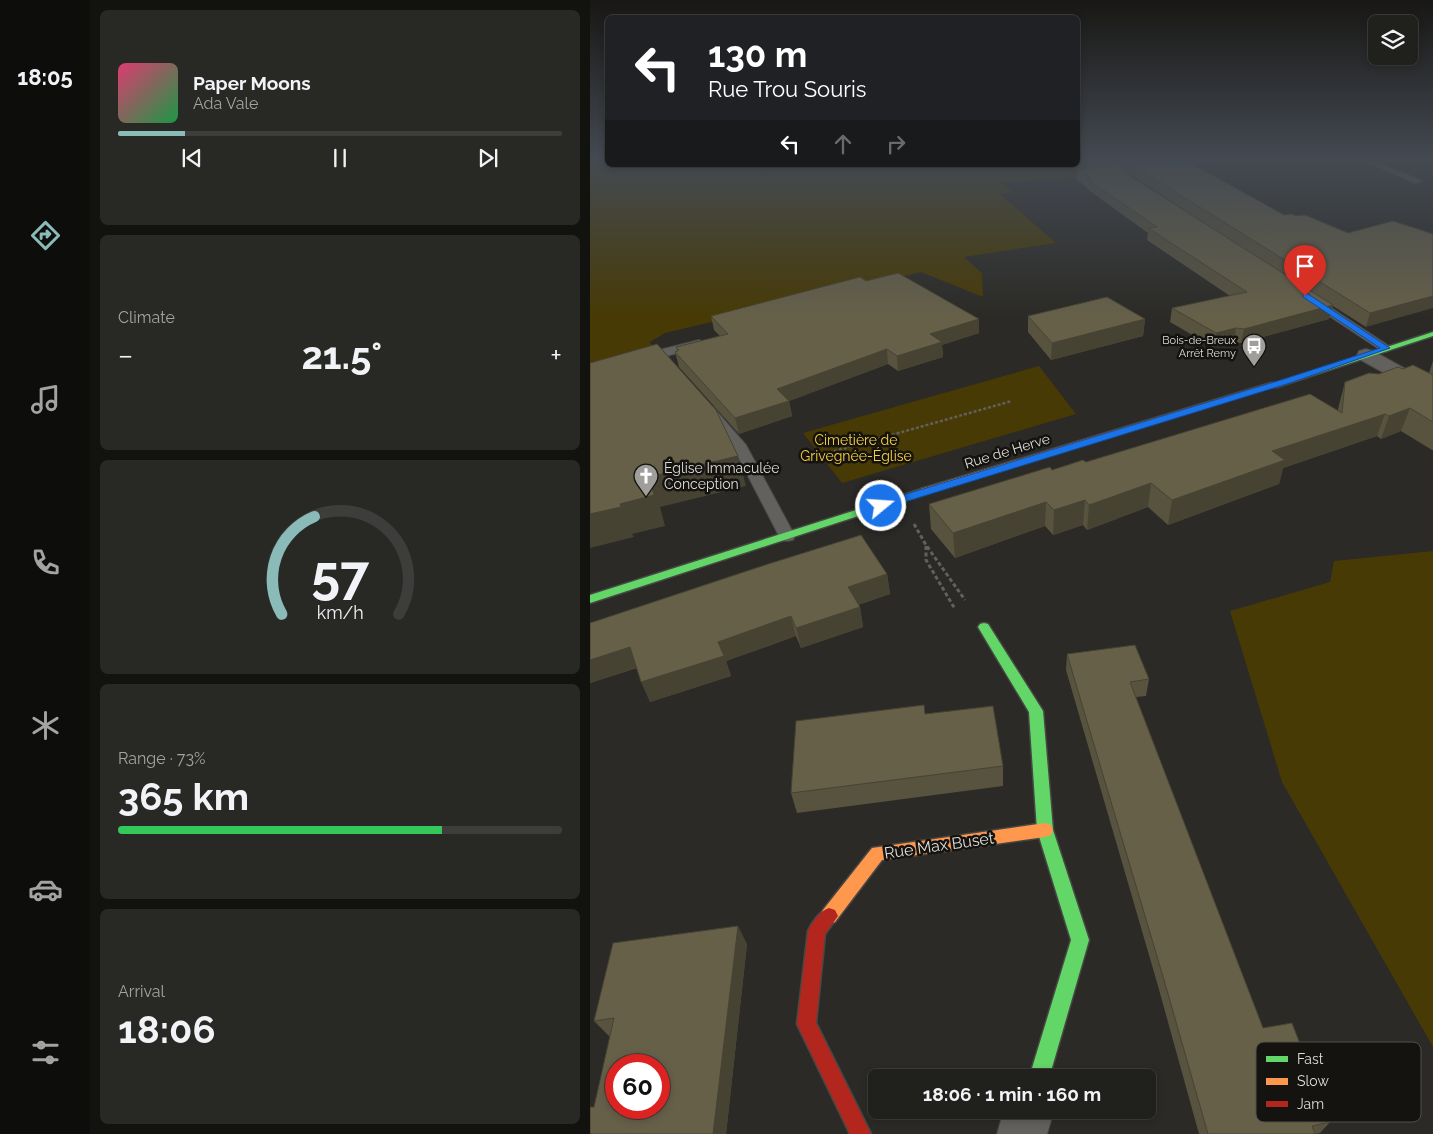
<!DOCTYPE html>
<html lang="en">
<head>
<meta charset="utf-8">
<style>
  body { margin:0; font-family:Raleway,sans-serif; background:#282825; color:#f1f3f6; height:100vh; display:flex; flex-direction:column; font-size:19px; white-space:nowrap }
  * { box-sizing:border-box; margin:0 }
  p { font-size:16px; color:#a2a3a3 }
  .icon { flex:none; width:28px; height:28px; fill:none; stroke:currentColor; stroke-width:2; stroke-linecap:round; stroke-linejoin:round }
  .map { position:relative; flex:1; overflow:hidden }
  .side { display:flex; flex-direction:column; gap:10px; padding:10px; background:#12120f; width:500px }
  .side>* { flex:none }
  .top-card { position:absolute; left:15px; top:15px; width:475px; height:152px; border-radius:8px; box-shadow:0 2px 8px #0003,0 0 0 1px #3d3e3b; background:#202124; color:#fff; overflow:hidden }
  .fabs { position:absolute; left:778px; top:15px; display:grid; gap:10px }
  .fabs a { display:grid; place-items:center; width:50px; height:50px; border-radius:8px; background:#20201c; box-shadow:0 2px 8px #0003,0 0 0 1px #3d3e3b; font-size:25px }
  .speed { position:absolute; left:15px; top:1054px; display:flex; gap:10px; font-size:25px; font-weight:700; text-align:center }
  .speed>* { display:grid; place-content:center; width:65px; height:65px; border-radius:50%; background:#20201c; box-shadow:0 2px 8px #0003,0 0 0 1px #3d3e3b; line-height:1 }
  .speed .limit { border:8px solid #d22; background:#fff; color:#111 }
  .pin { position:absolute; display:grid; place-items:center; width:42px; height:42px; color:#fff; margin:-51px -21px; border-radius:50% 50% 50% 0; rotate:-45deg; box-shadow:0 0 5px #0007 }
  .pin .icon { rotate:45deg }
  .me { position:absolute; width:55px; margin:-28px; rotate:72deg; stroke-linejoin:round; filter:drop-shadow(0 0 4px #0008) }
  .turn { display:flex; align-items:center; gap:18px; height:105px; padding:0 20px; font-size:22px }
  .turn .icon { width:65px; height:65px; stroke-width:2.5 }
  .turn b { display:block; font-size:35px; line-height:42px }
  .lanes { display:flex; align-items:center; height:48px; padding:0 20px; background:#0003; justify-content:center; gap:25px; direction:ltr }
  .lanes .off { opacity:.35 }
  .big { font-size:38px; font-weight:700; line-height:1.1 }
  .side .tile { flex:1; display:flex; flex-direction:column; justify-content:center; gap:8px; min-width:0; padding:0 18px; border-radius:8px; background:#282825 }
  .side .dial { align-items:center; gap:0 }
  .dial svg { height:130px; overflow:visible; fill:none; stroke:#3d3e3b; stroke-width:7; stroke-linecap:round; text-anchor:middle }
  .dial text { fill:#f1f3f6; stroke:none }
  .song { display:flex; align-items:center; gap:15px }
  .cover { width:60px; height:60px; border-radius:8px; background:linear-gradient(135deg,hsl(340 70% 55%),hsl(140 70% 35%)) }
  .played { height:5px; border-radius:2px; background:linear-gradient(90deg,#8bbbb9 15%,#3d3e3b 15%) }
  .keys { display:flex; justify-content:space-around; direction:ltr }
  .heat { display:flex; justify-content:space-between; align-items:center; font-size:28px; direction:ltr }
  .charge { height:8px; border-radius:4px; background:linear-gradient(90deg,#34c759 73%,#3d3e3b 0) }
  .trip { position:absolute; left:278px; top:1069px; width:288px; height:50px; border-radius:8px; background:#20201c; box-shadow:0 2px 8px #0003,0 0 0 1px #3d3e3b; font-weight:700; line-height:50px; text-align:center }
  main { display:flex; flex:1; min-height:0 }
  .dock { display:flex; flex-direction:column; width:90px; justify-content:space-around; align-items:center; background:#0d0d0b; color:#a2a3a3 }
  .dock .icon { width:35px; height:35px }
  .dock .on { color:#8bbbb9 }
  .dock b { font-size:22px; color:#f1f3f6 }
  .map>svg:first-child { display:block }
  .green { fill:#473a05 }
  .lines { fill:none; stroke-linecap:round; stroke-linejoin:round }
  .lane-casing { stroke:#474744; stroke-width:2 }
  .street-casing { stroke:#474744; stroke-width:2 }
  .fast-casing { stroke:#474744; stroke-width:3 }
  .slow-casing { stroke:#474744; stroke-width:3 }
  .jam-casing { stroke:#474744; stroke-width:3 }
  .path-far2 { stroke:#61605d; stroke-width:1; stroke-dasharray:2 1; stroke-linecap:butt }
  .path-far1 { stroke:#61605d; stroke-width:2.5; stroke-dasharray:3 2; stroke-linecap:butt }
  .path { stroke:#61605d; stroke-width:3; stroke-dasharray:4 2.5; stroke-linecap:butt }
  .lane { fill:#62615e; fill-rule:evenodd }
  .street { fill:#62615e; fill-rule:evenodd }
  .fast { fill:#63d668; fill-rule:evenodd }
  .slow { fill:#ff974d; fill-rule:evenodd }
  .jam { fill:#b3261e; fill-rule:evenodd }
  .wall { fill:#58533f; fill-rule:evenodd }
  .shaded-wall { fill:#474333 }
  .building { fill:#666049; stroke:#474333; fill-rule:evenodd }
  .route { fill:#1a73e8; stroke:#114b97 }
  .labels { text-anchor:middle; stroke-width:5; stroke-linejoin:round; paint-order:stroke }
  .far-poi-label { font-size:11px; fill:#deddd8; stroke:#141310; text-anchor:end }
  .park-label { font-size:14px; fill:#f9d03f; stroke:#141310 }
  .street-label { font-size:14px; fill:#deddd8; stroke:#141310 }
  .poi-label { font-size:14px; fill:#deddd8; stroke:#141310; text-anchor:start }
  .near-street-label { font-size:16px; fill:#deddd8; stroke:#141310 }
  .key { fill:#141310; stroke:#51504c; stroke-width:1 }
  .key-label { font-size:14px; fill:#deddd8 }
</style>
</head>
<body>
<main>
<nav class="dock">
<b>18:05</b>
<svg class="icon on" aria-label="directions" viewBox="0 0 24 24"><path d="M12 3l9 9-9 9-9-9zM9 14v-3h6M13 9l2 2-2 2"/></svg>
<svg class="icon" aria-label="music" viewBox="0 0 24 24"><path d="M9 18V5l10-2v13"/><circle cx="6" cy="18" r="3"/><circle cx="16" cy="16" r="3"/></svg>
<svg class="icon" aria-label="phone" viewBox="0 0 24 24"><path d="M5 4h4l2 5-3 2q2 4 5 5l2-3 5 2v4C11 20 4 13 5 4z"/></svg>
<svg class="icon" aria-label="climate" viewBox="0 0 24 24"><path d="M12 3v18M4 7l16 10M4 17L20 7"/></svg>
<svg class="icon" aria-label="car" viewBox="0 0 24 24"><path d="M5 17H2v-5l4-1 3-4h7l3 4 3 1v5h-3M9 17h6M6 11h13"/><circle cx="7" cy="17" r="2"/><circle cx="17" cy="17" r="2"/></svg>
<svg class="icon" aria-label="filters" viewBox="0 0 24 24"><path d="M4 7h16M4 17h16"/><circle cx="9" cy="7" r="2"/><circle cx="15" cy="17" r="2"/></svg>
</nav>
<section class="side">
<div class="tile">
<div class="song"><i class="cover"></i><div><b>Paper Moons</b><p>Ada Vale</p></div></div>
<div class="played"></div>
<div class="keys"><svg class="icon" aria-label="previous" viewBox="0 0 24 24"><path d="M18 5L8 12l10 7zM5 5v14"/></svg><svg class="icon" aria-label="pause" viewBox="0 0 24 24"><path d="M8 5v14M16 5v14"/></svg><svg class="icon" aria-label="next" viewBox="0 0 24 24"><path d="M6 5l10 7-10 7zM19 5v14"/></svg></div>
</div>
<div class="tile"><p>Climate</p>
<div class="heat"><a>−</a><b class="big">21.5°</b><a>+</a></div>
</div>
<div class="tile dial"><svg viewBox="0 0 100 80">
<path d="M14 69A42 42 0 1 1 86 69"/>
<path d="M14 69A42 42 0 0 1 34 9" stroke="#8bbbb9"/>
<text x="50" y="56" font-size="32" font-weight="700">57</text>
<text x="50" y="72" font-size="11">km/h</text>
</svg></div>
<div class="tile"><p>Range · 73%</p><b class="big">365 km</b><div class="charge"></div></div>
<div class="tile"><p>Arrival</p><b class="big">18:06</b></div>
</section>
<div class="map">
<svg width="843" height="1134" viewBox="0 0 843 1134">
  <rect width="100%" height="100%" fill="#2b2a26"/>
  <!-- green -->
  <path class="green" d="M 0,159 L 17,159 L 18,165 L 488,165 L 488,159 L 588,159 L 609,167 L 413,183 L 422,192 L 410,194 L 466,243 L 374,257 L 392,273 L 393,297 L 331,272 L 75,333 L 60,342 L 65,352 L 0,362 Z
    M 449,366 L 486,414 L 252,483 L 213,433 Z
    M 843,551 L 843,1047 L 692,782 L 640,611 L 740,582 L 744,561 Z"/>
  <g class="lines">
    <defs>
      <path id="lane" d="M 770,159 L 779,159 L 832,181 L 825,183 Z
        M 722,297 L 726,298 L 802,348 L 796,352 L 792,351 L 718,302 L 717,300 Z
        M 109,340 L 113,342 L 115,344 L 113,346 L 77,356 L 87,368 L 85,371 L 77,371 L 63,354 L 65,351 Z
        M 118,406 L 123,407 L 156,445 L 205,536 L 203,540 L 197,541 L 191,540 L 189,536 L 143,447 L 111,410 Z"/>
      <path id="street" d="M 776,349 L 783,351 L 843,384 L 843,398 L 836,396 L 769,359 L 767,355 L 769,351 Z
        M 414,1110 L 464,1110 L 457,1134 L 407,1134 Z"/>
      <path id="fast" d="M 843,332 L 843,336 L 687,387 L 681,387 L 680,385 Z
        M 335,488 L 340,491 L 339,493 L 0,603 L 0,595 Z
        M 394,623 L 398,624 L 453,711 L 463,830 L 499,940 L 459,1078 L 439,1078 L 481,940 L 447,830 L 439,712 L 388,627 L 390,624 Z"/>
      <path id="slow" d="M 681,383 L 687,383 L 688,385 L 339,493 L 335,494 L 330,491 L 331,489 Z
        M 455,823 L 461,825 L 463,830 L 461,835 L 455,837 L 292,860 L 245,922 L 239,924 L 233,922 L 230,916 L 233,910 L 282,848 Z"/>
      <path id="jam" d="M 239,908 L 245,910 L 248,916 L 235,934 L 226,1023 L 281,1134 L 260,1134 L 207,1024 L 218,931 C 222,922 230,911 239,908 Z"/>
    </defs>
    <!-- lane casing -->
    <use href="#lane" class="lane-casing"/>
    <!-- street casing -->
    <use href="#street" class="street-casing"/>
    <!-- fast casing -->
    <use href="#fast" class="fast-casing"/>
    <!-- slow casing -->
    <use href="#slow" class="slow-casing"/>
    <!-- jam casing -->
    <use href="#jam" class="jam-casing"/>
    <!-- path-far2 -->
    <path class="path-far2" d="M 504,159 L 521,169"/>
    <!-- path-far1 -->
    <path class="path-far1" d="M 220,458 L 422,401"/>
    <!-- path -->
    <path class="path" d="M 324,524 L 336,545 L 375,600
      M 336,546 L 336,560 L 365,609"/>
    <!-- lane -->
    <use href="#lane" class="lane"/>
    <!-- street -->
    <use href="#street" class="street"/>
    <!-- fast -->
    <use href="#fast" class="fast"/>
    <!-- slow -->
    <use href="#slow" class="slow"/>
    <!-- jam -->
    <use href="#jam" class="jam"/>
  </g>
  <!-- wall -->
  <path class="wall" d="M 595,160 L 694,215 L 706,216 L 758,233 L 843,234 L 776,327 L 743,306 L 739,319 L 651,343 L 644,342 L 623,347 L 580,322 L 582,308 L 640,296 L 557,240 L 558,233 L 497,189 L 497,187 L 487,180 L 488,169 ZM 539,175 L 541,175 L 659,252 Z
    M 276,281 L 389,319 L 389,333 L 352,345 L 353,357 L 308,371 L 298,364 L 199,401 L 202,416 L 149,434 L 89,367 L 85,352 L 87,351 L 86,347 L 130,336 L 124,330 L 121,316 Z
    M 438,316 L 555,319 L 553,336 L 461,360 L 438,332 Z
    M 843,361 L 843,450 L 842,450 L 811,431 L 791,439 L 787,436 L 693,468 L 689,484 L 578,525 L 558,507 L 497,530 L 493,525 L 463,535 L 455,526 L 365,558 L 341,529 L 339,504 L 462,470 L 748,410 L 749,405 L 755,382 L 789,374 L 813,369 L 839,373 Z
    M 297,574 L 300,594 L 268,605 L 270,607 L 273,627 L 211,648 L 206,636 L 136,661 L 141,676 L 60,702 L 47,668 L 0,683 L 0,623 Z
    M 477,654 L 559,679 L 556,696 L 546,697 L 673,1028 L 740,1122 L 730,1133 L 725,1134 L 609,1134 L 568,986 L 476,670 Z
    M 335,714 L 413,766 L 413,786 L 207,813 L 201,793 Z
    M 157,944 L 136,1134 L 0,1134 L 4,1107 L 20,1037 L 4,1021 Z"/>
  <!-- shaded-wall -->
  <path class="shaded-wall" d="M 843,296 L 843,308 L 776,327 L 780,313 Z
    M 743,305 L 739,319 L 651,343 L 654,329 Z
    M 389,319 L 389,333 L 352,345 L 353,357 L 308,371 L 307,356 L 340,334 Z
    M 555,319 L 553,336 L 461,360 L 462,343 Z
    M 646,328 L 644,342 L 623,347 L 626,333 Z
    M 297,349 L 298,364 L 199,401 L 202,416 L 149,434 L 145,418 L 187,389 Z
    M 820,408 L 811,431 L 791,439 L 799,416 Z
    M 795,414 L 787,436 L 693,468 L 689,484 L 578,525 L 582,500 L 682,451 Z
    M 148,456 L 156,486 L 70,507 L 75,526 L 42,534 L 44,537 L 0,548 L 0,514 L 30,504 L 59,477 Z
    M 561,483 L 558,507 L 497,530 L 499,505 Z
    M 495,500 L 493,525 L 463,535 L 464,510 Z
    M 456,502 L 455,526 L 365,558 L 363,533 Z
    M 297,574 L 300,594 L 262,607 L 258,587 Z
    M 270,607 L 273,627 L 211,648 L 206,628 Z
    M 201,616 L 206,636 L 136,661 L 141,676 L 60,702 L 51,682 L 128,642 Z
    M 40,647 L 49,667 L 0,683 L 0,660 Z
    M 148,926 L 157,944 L 136,1134 L 123,1134 Z"/>
  <!-- building -->
  <path class="building" d="M 595,160 L 694,215 L 701,214 L 706,216 L 715,215 L 758,233 L 803,221 L 843,234 L 843,296 L 780,313 L 542,165 L 534,166 L 534,172 L 743,305 L 654,329 L 646,328 L 626,333 L 582,308 L 657,292 L 558,228 L 567,227 L 497,179 L 501,179 L 488,169 Z
    M 308,273 L 389,319 L 340,334 L 352,342 L 307,356 L 297,349 L 187,389 L 199,401 L 145,418 L 85,352 L 89,350 L 86,347 L 138,334 L 121,316 L 270,277 L 276,281 Z
    M 517,297 L 555,319 L 462,343 L 438,316 Z
    M 67,344 L 126,410 L 148,456 L 59,477 L 64,495 L 30,504 L 31,507 L 0,514 L 0,363 Z
    M 823,365 L 843,375 L 843,422 L 820,408 L 799,416 L 795,414 L 682,451 L 695,460 L 582,500 L 561,483 L 499,505 L 495,500 L 464,510 L 456,502 L 363,533 L 339,504 L 460,467 L 462,470 L 493,460 L 496,462 L 720,394 L 752,413 L 755,382 L 779,373 L 789,374 L 808,367 L 813,369 Z
    M 271,535 L 297,574 L 258,587 L 270,607 L 206,628 L 201,616 L 128,642 L 134,656 L 51,682 L 40,647 L 0,660 L 0,623 L 175,565 Z
    M 545,645 L 559,679 L 540,682 L 673,1028 L 702,1023 L 740,1122 L 722,1126 L 725,1134 L 618,1134 L 572,973 L 477,654 Z
    M 334,705 L 335,714 L 403,706 L 413,766 L 201,793 L 206,721 Z
    M 148,926 L 123,1134 L 0,1134 L 0,1107 L 4,1107 L 24,1018 L 4,1021 L 23,943 ZM 26,1065 L 69,1065 L 69,1108 L 26,1108 Z"/>
  <!-- sky -->
  <linearGradient id="sky" x2="0" y2="1"><stop stop-color="#181715"/><stop offset="0.5" stop-color="#444a52"/><stop offset="1" stop-color="#444a52" stop-opacity="0"/></linearGradient>
  <rect width="843" height="318" fill="url(#sky)"/>
  <!-- route -->
  <path class="route" d="M 713,294 L 718,294 L 800,348 L 700,383 L 295,508 L 291,509 L 286,506 L 287,503 L 694,379 L 790,348 L 713,297 Z"/>
  <!-- icons -->
  <defs>
    <symbol id="bus-pin" viewBox="-11 -11 22 30"><path d="M0 17L-7.5 6A9.5 9.5 0 1 1 7.5 6Z" fill="#9f9e9a" stroke="#141310"/><path d="M-5-6H5V4H4V6H2V4H-2V6H-4V4H-5ZM-3.5-4V0h7V-4ZM-3.5 1.2v1.5H-2V1.2ZM2 1.2v1.5H3.5V1.2Z" fill="#fff"/></symbol>
    <symbol id="church-pin" viewBox="-11 -11 22 30"><path d="M0 17L-7.5 6A9.5 9.5 0 1 1 7.5 6Z" fill="#9f9e9a" stroke="#141310"/><path d="M-1.2-6h2.4v3.5h3.3v2.4h-3.3V6h-2.4V-.1h-3.3v-2.4h3.3Z" fill="#fff"/></symbol>
  </defs>
  <g fill-rule="evenodd">
    <use href="#bus-pin" x="650" y="332" width="28" height="38"/>
    <use href="#church-pin" x="42" y="462" width="28" height="38"/>
  </g>
  <g class="labels">
    <!-- far-poi labels -->
    <g class="far-poi-label">
      <text x="646" y="344">Bois-de-Breux<tspan x="646" dy="13">Arrêt Remy</tspan></text>
    </g>
    <!-- park labels -->
    <g class="park-label">
      <text x="266" y="445">Cimetière de<tspan x="266" dy="16">Grivegnée-Église</tspan></text>
    </g>
    <!-- street labels -->
    <g class="street-label">
      <text transform="translate(417 451) rotate(-17)" y="5">Rue de Herve</text>
    </g>
    <!-- poi labels -->
    <g class="poi-label">
      <text x="74" y="473">Église Immaculée<tspan x="74" dy="16">Conception</tspan></text>
    </g>
    <!-- near-street labels -->
    <g class="near-street-label">
      <text transform="translate(349 845) rotate(-8)" y="6">Rue Max Buset</text>
    </g>
  </g>
  <!-- legend -->
  <rect x="666" y="1042" width="165" height="80" rx="8" class="key"/>
  <rect x="676" y="1056" width="22" height="6" fill="#63d668"/>
  <rect x="676" y="1078" width="22" height="7" fill="#ff974d"/>
  <rect x="676" y="1101" width="22" height="6" fill="#b3261e"/>
  <g class="key-label">
    <text x="707" y="1064">Fast</text>
    <text x="707" y="1086">Slow</text>
    <text x="707" y="1109">Jam</text>
  </g>
</svg>
<div class="fabs">
<a><svg class="icon" aria-label="layers" viewBox="0 0 24 24"><path d="M12 4l9 5-9 5-9-5zM3 14l9 5 9-5"/></svg></a>
</div>
<div class="speed"><div class="limit">60</div></div>
<div class="pin" style="left:715px;top:296px;background:#d93025"><svg class="icon" aria-label="arrive" viewBox="0 0 24 24"><path d="M6 21V4h12l-3 4 3 4H6"/></svg></div>
<svg class="me" style="left:291px;top:506px" viewBox="-20 -20 40 40"><circle r="17" fill="#1a73e8" stroke="#fff" stroke-width="3"/><path d="M0-11L8 9 0 5-8 9z" fill="#fff"/></svg>
<div class="trip">18:06 · 1 min · 160 m</div>
<div class="top-card">
<div class="turn"><svg class="icon" aria-label="left" viewBox="0 0 24 24"><path d="M17 20v-9H6M10 6l-5 5 5 5"/></svg><div><b>130 m</b>Rue Trou Souris</div></div>
<div class="lanes"><svg class="icon" aria-label="left" viewBox="0 0 24 24"><path d="M17 20v-9H6M10 6l-5 5 5 5"/></svg><svg class="icon off" aria-label="ahead" viewBox="0 0 24 24"><path d="M12 20V5M6 11l6-6 6 6"/></svg><svg class="icon off" aria-label="right" viewBox="0 0 24 24"><path d="M7 20v-9h11M14 6l5 5-5 5"/></svg></div>
</div>
</div>
</main>
</body>
</html>
